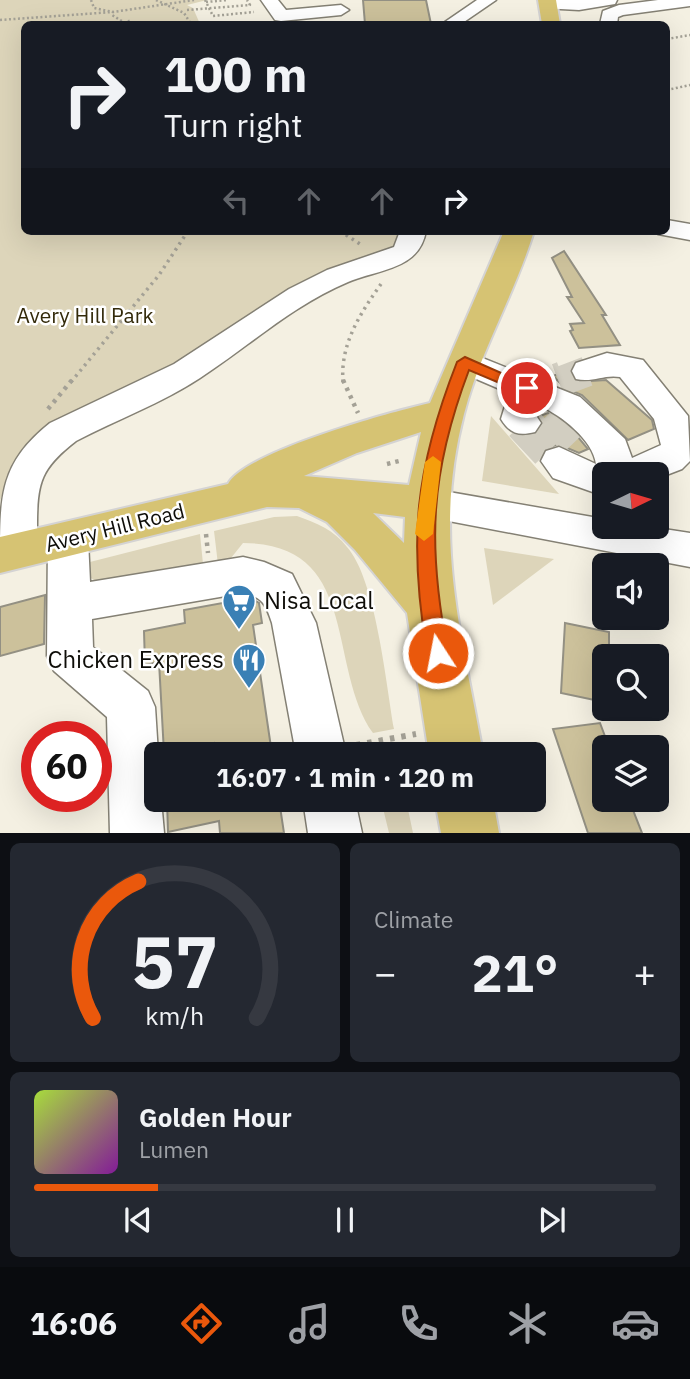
<!DOCTYPE html>
<html lang="en">
<head>
<meta charset="utf-8">
<style>
  body { margin:0; font-family:"IBM Plex Sans",sans-serif; background:#242831; color:#f1f3f6; height:100vh; display:flex; flex-direction:column; font-size:26px; white-space:nowrap }
  * { box-sizing:border-box; margin:0 }
  p { font-size:23px; color:#9ea1a6 }
  .icon { flex:none; width:38px; height:38px; fill:none; stroke:currentColor; stroke-width:2; stroke-linecap:round; stroke-linejoin:round }
  .map { position:relative; height:833px; overflow:hidden }
  .sheet { display:flex; flex-direction:column; gap:10px; padding:10px; background:#0d0f14; flex:1 }
  .sheet>* { flex:none }
  .top-card { position:absolute; left:21px; top:21px; width:649px; height:214px; border-radius:10px; box-shadow:0 7px 28px #0002; background:#171b24; color:#f1f3f6; overflow:hidden }
  .needle { width:46px; rotate:85deg }
  .controls { position:absolute; left:592px; top:462px; display:grid; gap:14px }
  .controls a { display:grid; place-items:center; width:77px; height:77px; border-radius:10px; background:#171b24; box-shadow:0 7px 28px #0002; font-size:35px }
  .speed { position:absolute; left:21px; top:721px; display:flex; gap:14px; font-size:35px; font-weight:700; text-align:center }
  .speed>* { display:grid; place-content:center; width:91px; height:91px; border-radius:50%; background:#171b24; box-shadow:0 7px 28px #0002; line-height:1 }
  .speed .limit { border:10px solid #d22; background:#fff; color:#111 }
  .pin { position:absolute; display:grid; place-items:center; width:60px; height:60px; color:#fff; margin:-30px; border:4px solid #fff; border-radius:50%; box-shadow:0 2px 7px #0007 }
  .me { position:absolute; width:77px; margin:-38px; rotate:349deg; stroke-linejoin:round; filter:drop-shadow(0 0 5px #0008) }
  .turn { display:flex; align-items:center; gap:24px; height:147px; padding:0 28px; font-size:32px }
  .turn .icon { width:91px; height:91px; stroke-width:2.5 }
  .turn b { display:block; font-size:49px; line-height:60px }
  .lanes { display:flex; align-items:center; height:66px; padding:0 28px; background:#0003; justify-content:center; gap:35px; direction:ltr }
  .lanes .off { opacity:.35 }
  .big { font-size:52px; font-weight:800; line-height:1.1 }
  .sheet .card { flex:1; display:flex; flex-direction:column; justify-content:center; gap:10px; min-width:0; padding:0 24px; border-radius:10px; background:#242831 }
  .sheet .dial { align-items:center; gap:0 }
  .dial svg { height:182px; overflow:visible; fill:none; stroke:#363941; stroke-width:7; stroke-linecap:round; text-anchor:middle }
  .dial text { fill:#f1f3f6; stroke:none }
  .song { display:flex; align-items:center; gap:21px }
  .cover { width:84px; height:84px; border-radius:10px; background:linear-gradient(135deg,hsl(80 70% 55%),hsl(290 70% 35%)) }
  .played { height:7px; border-radius:4px; background:linear-gradient(90deg,#ea580c 20%,#363941 20%) }
  .keys { display:flex; justify-content:space-around; direction:ltr }
  .heat { display:flex; justify-content:space-between; align-items:center; font-size:38px; direction:ltr }
  .sheet .tiles { flex:1; display:grid; gap:10px; grid-template-columns:1fr 1fr }
  .card:last-child { grid-column:span 2 }
  .trip { position:absolute; left:144px; top:742px; width:402px; height:70px; border-radius:10px; background:#171b24; box-shadow:0 7px 28px #0002; font-weight:800; line-height:70px; text-align:center }
  .tab-bar { display:flex; height:112px; justify-content:space-around; align-items:center; background:#090b0e; color:#9ea1a6 }
  .tab-bar .icon { width:49px; height:49px }
  .tab-bar .active { color:#ea580c }
  .tab-bar b { font-size:32px; color:#f1f3f6 }
  .map>svg:first-child { display:block }
  .green { fill:#ddd5ba }
  .building { fill:#ccc19b; stroke:#939083; stroke-width:2 }
  .lines { fill:none; stroke-linecap:round; stroke-linejoin:round }
  .minor-tunnel-far1 { stroke:#d2cec1; stroke-width:30; stroke-dasharray:30 15; stroke-linecap:butt }
  .minor-tunnel { stroke:#d2cec1; stroke-width:38; stroke-dasharray:38 18; stroke-linecap:butt }
  .minor-casing { stroke:#848074; stroke-width:3 }
  .major-casing { stroke:#d4d3d3; stroke-width:4 }
  .path-far3 { stroke:#a4a196; stroke-width:2.5; stroke-dasharray:2 2.5; stroke-linecap:butt }
  .path-far2 { stroke:#a4a196; stroke-width:3.5; stroke-dasharray:2.5 4.5; stroke-linecap:butt }
  .path-far1 { stroke:#a4a196; stroke-width:4.5; stroke-dasharray:3.5 5; stroke-linecap:butt }
  .path { stroke:#a4a196; stroke-width:6; stroke-dasharray:4.5 7; stroke-linecap:butt }
  .minor { fill:#fff; fill-rule:evenodd }
  .major { fill:#d6c373; fill-rule:evenodd }
  .route { fill:#ea580c; stroke:#983908; stroke-width:2 }
  .slow { fill:#f59e0b }
  .labels { text-anchor:middle; stroke-width:5; stroke-linejoin:round; paint-order:stroke }
  .park-label { font-size:21px; fill:#332a0a; stroke:#fff }
  .street-label { font-size:21px; fill:#0e0d08; stroke:#fff }
  .near-poi-label { font-size:24px; fill:#0e0d08; stroke:#fff; text-anchor:start }
</style>
</head>
<body>
<div class="map">
<svg width="690" height="833" viewBox="0 0 690 833">
  <rect width="100%" height="100%" fill="#f4f0e2"/>
  <!-- green -->
  <path class="green" d="M 0,0 L 207,0 L 187,5 L 193,8 L 200,24 L 24,24 L 24,231 L 288,231 L 290,234 L 403,231 L 400,247 L 10,472 L 0,501 Z
    M 491,416 L 559,494 L 482,481 Z
    M 297,516 C 317,523 334,530 347,547 C 376,580 386,683 394,729 L 373,733 C 326,666 361,543 243,543 L 219,573 L 214,531 L 274,517 Z
    M 200,534 L 204,574 L 103,585 L 89,577 L 86,563 Z
    M 484,548 L 554,559 L 493,605 Z
    M 381,800 L 406,800 L 413,833 L 389,833 Z"/>
  <!-- building -->
  <path class="building" d="M 363,0 L 426,0 L 431,24 L 365,24 Z
    M 564,251 L 606,315 L 602,315 L 620,345 L 579,348 L 570,331 L 573,330 L 570,324 L 584,323 L 567,297 L 572,297 L 552,258 Z
    M 570,370 L 576,382 L 606,380 L 652,420 L 654,429 L 628,440 L 582,395 L 565,388 L 553,376 Z
    M 548,413 L 573,431 L 588,449 L 579,453 L 558,444 L 543,450 L 530,436 L 537,433 L 543,424 L 540,416 Z
    M 45,595 L 44,644 L 0,656 L 0,607 Z
    M 250,598 L 259,603 L 262,623 L 253,625 L 272,754 L 215,754 L 214,743 L 164,753 L 159,662 L 145,665 L 144,631 L 185,623 L 184,610 Z
    M 565,623 L 609,632 L 609,656 L 604,656 L 604,702 L 561,693 Z
    M 600,723 L 609,747 L 604,747 L 604,800 L 629,800 L 642,833 L 588,833 L 553,729 Z
    M 167,800 L 279,800 L 284,833 L 220,833 L 219,821 L 168,832 Z"/>
  <g class="lines">
    <!-- minor-tunnel-far1 -->
    <path class="minor-tunnel-far1" d="M 559,382 L 588,371"/>
    <!-- minor-tunnel -->
    <path class="minor-tunnel" d="M 559,382 L 564,380
      M 551,412 L 587,450
      M 523,423 L 559,461"/>
    <defs>
      <path id="minor" d="M 261,0 L 278,0 L 286,10 L 341,5 L 349,10 L 341,15 L 281,21 L 275,20 Z
        M 477,0 L 496,0 L 461,24 L 442,24 Z
        M 544,0 L 617,0 L 615,4 L 579,10 L 542,8 L 540,4 Z
        M 658,0 L 690,0 L 690,6 L 623,15 L 618,17 L 617,24 L 600,24 L 603,11 L 619,5 Z
        M 667,220 L 690,224 L 690,240 L 658,234 L 656,231 L 667,231 Z
        M 400,231 L 426,231 C 419,270 379,269 348,282 C 293,305 249,346 200,378 C 162,403 116,420 76,441 C 41,468 37,482 37,526 C 38,540 38,550 31,563 L 17,568 L 3,563 L 0,558 C 0,495 0,463 50,423 L 174,364 L 289,289 L 327,270 L 394,247 Z
        M 465,351 L 580,397 L 625,439 L 632,458 L 661,445 L 654,419 L 620,377 C 604,374 593,383 576,379 L 572,371 L 576,363 L 607,353 L 643,360 L 688,416 L 690,461 L 682,469 L 656,479 L 656,474 L 604,474 L 604,496 L 553,478 L 541,461 L 546,451 L 559,447 L 596,464 C 593,440 561,415 540,406 L 537,417 L 541,423 L 535,432 C 519,436 510,434 501,419 L 509,393 L 453,369 L 449,362 L 453,355 Z
        M 426,488 L 604,519 L 604,527 L 651,527 L 690,533 L 690,567 L 412,514 L 407,503 L 412,492 Z
        M 68,524 L 82,528 L 88,540 L 90,582 L 243,557 L 264,562 L 292,574 L 316,623 L 346,754 L 296,754 L 272,623 C 266,605 263,597 243,593 L 92,619 L 93,647 L 148,691 L 155,707 L 158,754 L 156,754 L 156,800 L 161,800 L 164,833 L 110,833 L 107,717 L 54,671 L 47,656 L 48,540 L 54,528 Z
        M 303,800 L 355,800 L 362,833 L 308,833 Z"/>
      <path id="major" d="M 538,0 L 556,0 L 560,24 L 542,24 Z
        M 504,231 L 534,231 C 515,294 480,351 464,414 C 432,538 462,633 483,754 L 429,754 L 407,613 L 355,550 L 327,522 L 299,508 L 267,507 L 0,573 L 0,537 L 228,484 C 245,452 391,412 430,403 ZM 421,432 L 409,485 L 304,476 L 357,453 ZM 373,513 L 405,517 L 404,543 Z
        M 435,800 L 493,800 L 499,833 L 441,833 Z"/>
    </defs>
    <!-- minor casing -->
    <use href="#minor" class="minor-casing"/>
    <!-- major casing -->
    <use href="#major" class="major-casing"/>
    <!-- path-far3 -->
    <path class="path-far3" d="M 91,0 L 94,8 L 113,12 L 194,0
      M 156,0 L 184,13 L 191,24
      M 205,0 L 213,16 L 254,12
      M 206,2 L 228,0
      M 187,10 L 250,5 L 247,0
      M 0,20 L 113,12 L 112,15 L 125,23 L 131,20
      M 667,39 L 690,35
      M 667,90 L 690,85"/>
    <!-- path-far2 -->
    <path class="path-far2" d="M 340,231 L 363,246
      M 71,382 L 159,275 L 188,231
      M 343,382 C 340,344 360,314 381,284"/>
    <!-- path-far1 -->
    <path class="path-far1" d="M 343,380 L 358,413
      M 48,409 L 72,380
      M 387,464 L 403,460
      M 206,534 L 208,553"/>
    <!-- path -->
    <path class="path" d="M 356,745 L 416,734"/>
    <!-- minor -->
    <use href="#minor" class="minor"/>
    <!-- major -->
    <use href="#major" class="major"/>
  </g>
  <!-- route -->
  <path class="route" d="M 465,357 L 535,388 L 527,394 L 521,392 L 469,370 C 430,473 427,545 448,653 L 445,660 L 438,662 L 431,660 L 427,653 C 408,540 415,469 457,362 Z"/>
  <!-- slow -->
  <path class="slow" d="M 433,456 L 441,462 L 433,534 L 424,541 L 415,534 L 425,462 Z"/>
  <!-- icons -->
  <defs>
    <symbol id="supermarket-pin" viewBox="-11 -11 22 30"><path d="M0 17L-7.5 6A9.5 9.5 0 1 1 7.5 6Z" fill="#3a80b5" stroke="#fff"/><path d="M-6-5.5h2.5l.6 2H6L4.5 2H-2.5L-4.4-4H-6ZM-1.5 3.2a1.3 1.3 0 1 0 .1 0ZM3 3.2a1.3 1.3 0 1 0 .1 0Z" fill="#fff"/></symbol>
    <symbol id="restaurant-pin" viewBox="-11 -11 22 30"><path d="M0 17L-7.5 6A9.5 9.5 0 1 1 7.5 6Z" fill="#3a80b5" stroke="#fff"/><path d="M-5-6h1v4h1v-4h1v4h1v-4h1v5L-1.5 .5V6h-2V.5L-5-1ZM5-6V6H3V1.5H1.5Q1.5-4 5-6Z" fill="#fff"/></symbol>
  </defs>
  <g fill-rule="evenodd">
    <use href="#supermarket-pin" x="220" y="582" width="38" height="52"/>
    <use href="#restaurant-pin" x="230" y="641" width="38" height="52"/>
  </g>
  <g class="labels">
    <!-- park labels -->
    <g class="park-label">
      <text x="85" y="323">Avery Hill Park</text>
    </g>
    <!-- street labels -->
    <g class="street-label">
      <text transform="translate(115 528) rotate(-14)" y="7">Avery Hill Road</text>
    </g>
    <!-- near-poi labels -->
    <g class="near-poi-label">
      <text x="264" y="609">Nisa Local</text>
      <text x="224" y="668" text-anchor="end">Chicken Express</text>
    </g>
  </g>
</svg>
<div class="controls">
<a><svg class="needle" viewBox="-14 -14 28 28"><path d="M0-13l5 13h-10z" fill="#e53935"/><path d="M0 13l5-13h-10z" fill="#9ea1a6"/></svg></a>
<a><svg class="icon" aria-label="sound" viewBox="0 0 24 24"><path d="M4 9h4l5-4v14l-5-4H4zM17 9q2 3 0 6"/></svg></a>
<a><svg class="icon" aria-label="search" viewBox="0 0 24 24"><circle cx="10" cy="10" r="6"/><path d="M15 15l6 6"/></svg></a>
<a><svg class="icon" aria-label="layers" viewBox="0 0 24 24"><path d="M12 4l9 5-9 5-9-5zM3 14l9 5 9-5"/></svg></a>
</div>
<div class="speed"><div class="limit">60</div></div>
<div class="pin" style="left:527px;top:388px;background:#d93025"><svg class="icon" aria-label="arrive" viewBox="0 0 24 24"><path d="M6 21V4h12l-3 4 3 4H6"/></svg></div>
<svg class="me" style="left:438px;top:653px" viewBox="-20 -20 40 40"><circle r="17" fill="#ea580c" stroke="#fff" stroke-width="3"/><path d="M0-11L8 9 0 5-8 9z" fill="#fff"/></svg>
<div class="trip">16:07 · 1 min · 120 m</div>
<div class="top-card">
<div class="turn"><svg class="icon" aria-label="right" viewBox="0 0 24 24"><path d="M7 20v-9h11M14 6l5 5-5 5"/></svg><div><b>100 m</b>Turn right</div></div>
<div class="lanes"><svg class="icon off" aria-label="left" viewBox="0 0 24 24"><path d="M17 20v-9H6M10 6l-5 5 5 5"/></svg><svg class="icon off" aria-label="ahead" viewBox="0 0 24 24"><path d="M12 20V5M6 11l6-6 6 6"/></svg><svg class="icon off" aria-label="ahead" viewBox="0 0 24 24"><path d="M12 20V5M6 11l6-6 6 6"/></svg><svg class="icon" aria-label="right" viewBox="0 0 24 24"><path d="M7 20v-9h11M14 6l5 5-5 5"/></svg></div>
</div>
</div>
<section class="sheet">
<div class="tiles">
<div class="card dial"><svg viewBox="0 0 100 80">
<path d="M14 69A42 42 0 1 1 86 69"/>
<path d="M14 69A42 42 0 0 1 34 9" stroke="#ea580c"/>
<text x="50" y="56" font-size="32" font-weight="700">57</text>
<text x="50" y="72" font-size="11">km/h</text>
</svg></div>
<div class="card"><p>Climate</p>
<div class="heat"><a>−</a><b class="big">21°</b><a>+</a></div>
</div>
<div class="card">
<div class="song"><i class="cover"></i><div><b>Golden Hour</b><p>Lumen</p></div></div>
<div class="played"></div>
<div class="keys"><svg class="icon" aria-label="previous" viewBox="0 0 24 24"><path d="M18 5L8 12l10 7zM5 5v14"/></svg><svg class="icon" aria-label="pause" viewBox="0 0 24 24"><path d="M8 5v14M16 5v14"/></svg><svg class="icon" aria-label="next" viewBox="0 0 24 24"><path d="M6 5l10 7-10 7zM19 5v14"/></svg></div>
</div>
</div>
</section>
<nav class="tab-bar">
<b>16:06</b>
<svg class="icon active" aria-label="directions" viewBox="0 0 24 24"><path d="M12 3l9 9-9 9-9-9zM9 14v-3h6M13 9l2 2-2 2"/></svg>
<svg class="icon" aria-label="music" viewBox="0 0 24 24"><path d="M9 18V5l10-2v13"/><circle cx="6" cy="18" r="3"/><circle cx="16" cy="16" r="3"/></svg>
<svg class="icon" aria-label="phone" viewBox="0 0 24 24"><path d="M5 4h4l2 5-3 2q2 4 5 5l2-3 5 2v4C11 20 4 13 5 4z"/></svg>
<svg class="icon" aria-label="climate" viewBox="0 0 24 24"><path d="M12 3v18M4 7l16 10M4 17L20 7"/></svg>
<svg class="icon" aria-label="car" viewBox="0 0 24 24"><path d="M5 17H2v-5l4-1 3-4h7l3 4 3 1v5h-3M9 17h6M6 11h13"/><circle cx="7" cy="17" r="2"/><circle cx="17" cy="17" r="2"/></svg>
</nav>
</body>
</html>
